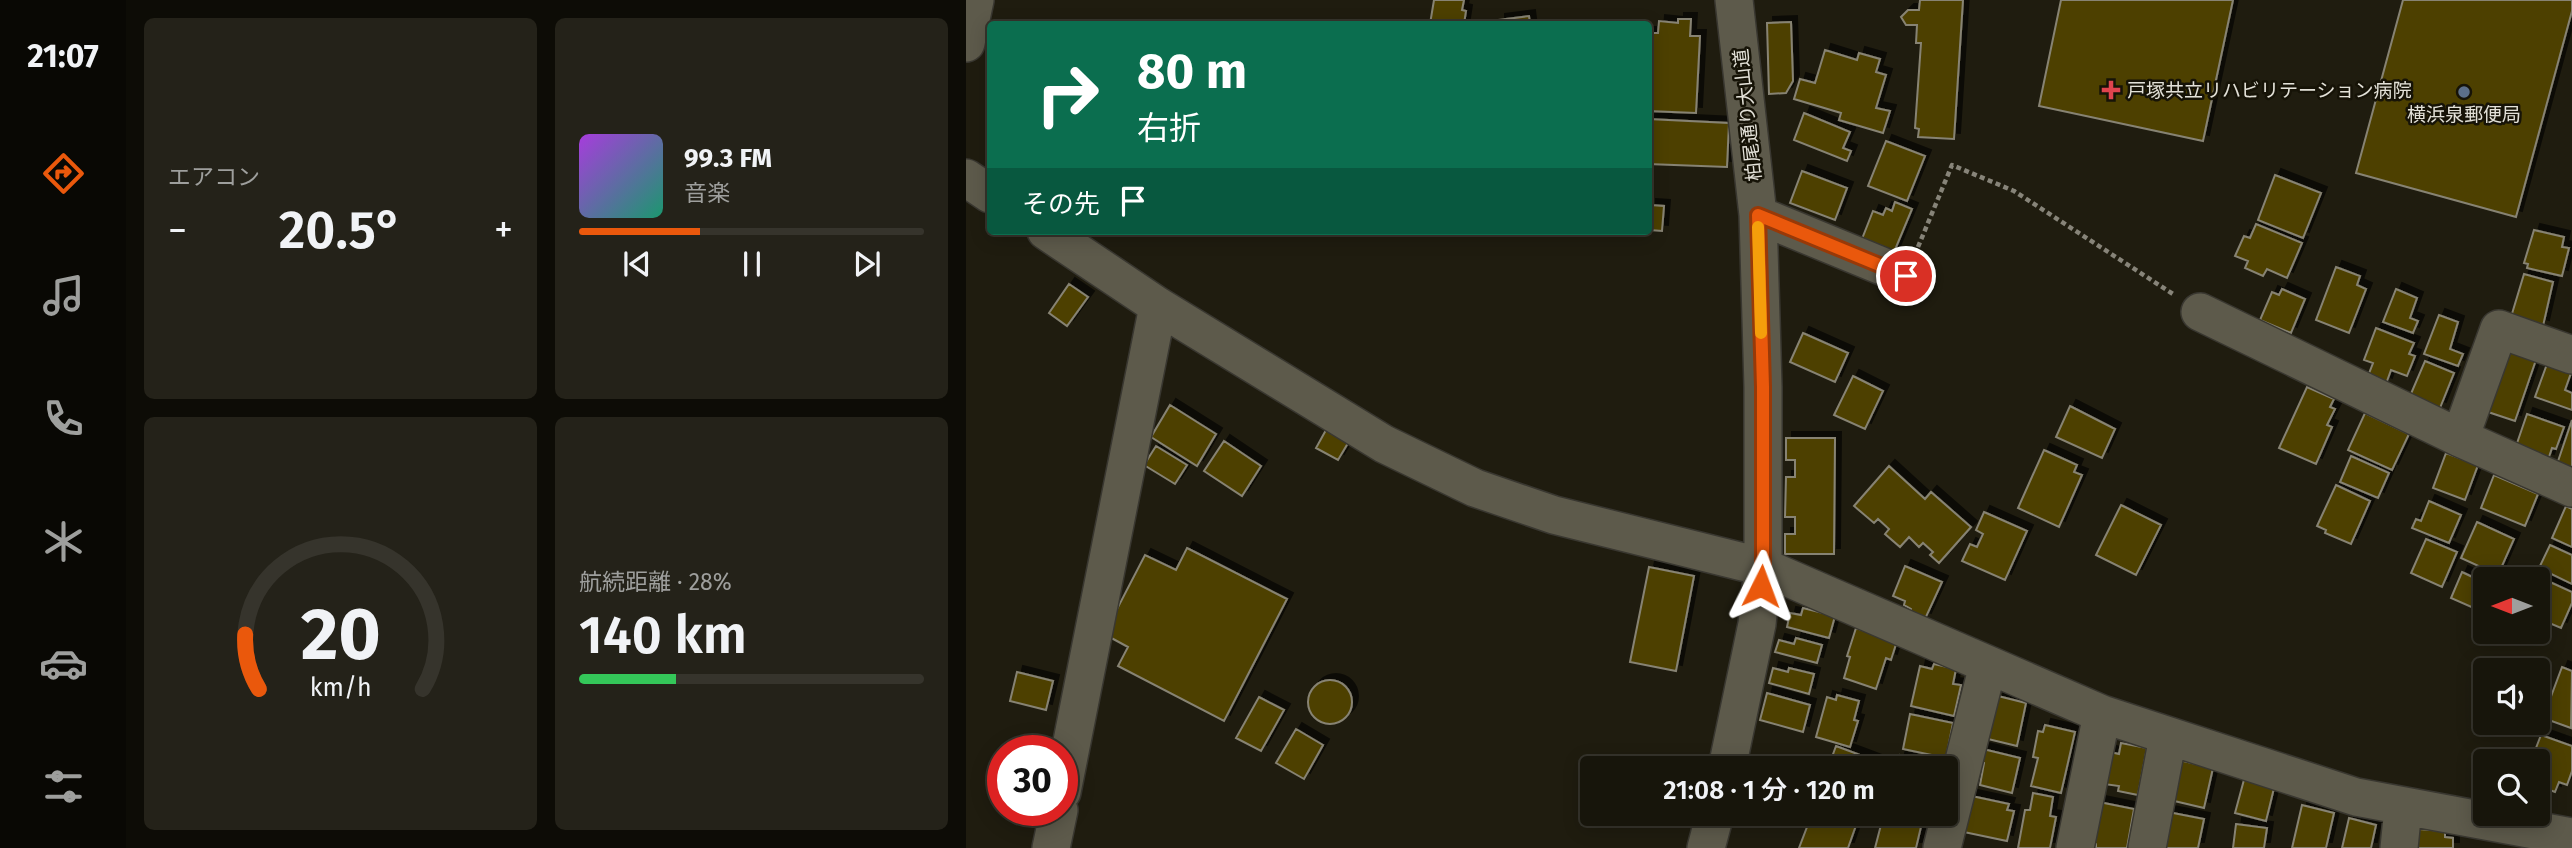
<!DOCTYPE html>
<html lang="ja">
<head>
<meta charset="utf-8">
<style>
  body { margin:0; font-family:"Fira Sans","Noto Sans JP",sans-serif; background:#242219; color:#f1f3f6; height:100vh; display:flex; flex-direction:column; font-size:26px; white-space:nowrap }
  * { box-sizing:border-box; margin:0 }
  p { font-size:23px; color:#9e9f9d }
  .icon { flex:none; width:38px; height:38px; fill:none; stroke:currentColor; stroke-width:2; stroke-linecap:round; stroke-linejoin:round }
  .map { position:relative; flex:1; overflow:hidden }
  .details { display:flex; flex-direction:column; gap:18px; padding:18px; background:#0d0c06; width:840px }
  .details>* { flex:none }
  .hud { position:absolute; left:21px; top:21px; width:665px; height:214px; border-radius:7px; box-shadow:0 4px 18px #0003,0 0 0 2px #36342c; background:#0b6e4f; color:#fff; overflow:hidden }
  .needle { width:46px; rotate:270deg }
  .buttons { position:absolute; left:1507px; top:567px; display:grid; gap:14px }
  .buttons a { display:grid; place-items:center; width:77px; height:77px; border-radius:7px; background:#17150b; box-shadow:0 4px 18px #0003,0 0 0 2px #36342c; font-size:35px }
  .speed { position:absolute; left:21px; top:735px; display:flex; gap:14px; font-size:35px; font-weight:700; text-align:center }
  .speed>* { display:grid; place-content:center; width:91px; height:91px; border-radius:50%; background:#17150b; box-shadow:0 4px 18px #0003,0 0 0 2px #36342c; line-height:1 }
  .speed .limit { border:10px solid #d22; background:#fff; color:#111 }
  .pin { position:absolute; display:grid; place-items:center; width:60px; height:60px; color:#fff; margin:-30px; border:4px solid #fff; border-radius:50%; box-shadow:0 2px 7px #0007 }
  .me { position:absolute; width:77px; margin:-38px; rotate:3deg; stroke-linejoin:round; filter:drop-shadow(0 0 5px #0008) }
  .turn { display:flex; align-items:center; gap:24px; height:147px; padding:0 35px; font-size:32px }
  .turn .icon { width:91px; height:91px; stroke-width:2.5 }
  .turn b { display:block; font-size:49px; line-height:60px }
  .then { display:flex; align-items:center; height:66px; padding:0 35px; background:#0003; gap:14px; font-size:26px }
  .big { font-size:52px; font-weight:600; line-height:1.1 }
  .details .card { flex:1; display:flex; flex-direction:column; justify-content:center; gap:10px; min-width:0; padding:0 24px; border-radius:10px; background:#242219 }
  .details .dial { align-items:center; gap:0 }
  .dial svg { height:182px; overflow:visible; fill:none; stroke:#36342c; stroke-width:7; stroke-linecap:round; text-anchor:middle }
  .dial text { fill:#f1f3f6; stroke:none }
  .song { display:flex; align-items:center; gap:21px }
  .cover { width:84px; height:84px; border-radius:10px; background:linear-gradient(135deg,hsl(280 70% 55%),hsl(160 70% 35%)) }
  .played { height:7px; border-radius:4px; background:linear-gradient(90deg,#ea580c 35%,#36342c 35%) }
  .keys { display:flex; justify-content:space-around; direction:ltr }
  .heat { display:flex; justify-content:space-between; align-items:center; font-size:38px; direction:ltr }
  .charge { height:10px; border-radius:5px; background:linear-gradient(90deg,#34c759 28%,#36342c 0) }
  .details .tiles { flex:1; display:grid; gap:18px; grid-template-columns:repeat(2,1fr) }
  .trip { position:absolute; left:614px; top:756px; width:378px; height:70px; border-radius:7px; background:#17150b; box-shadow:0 4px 18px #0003,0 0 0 2px #36342c; font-weight:600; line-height:70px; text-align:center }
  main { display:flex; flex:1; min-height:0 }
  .dock { display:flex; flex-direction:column; width:126px; justify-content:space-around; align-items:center; background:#090804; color:#9e9f9d }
  .dock .icon { width:49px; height:49px }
  .dock .current { color:#ea580c }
  .dock b { font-size:32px; color:#f1f3f6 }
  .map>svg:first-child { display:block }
  .building { fill:#4d4002; stroke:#878373; stroke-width:2; filter:url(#shadow) }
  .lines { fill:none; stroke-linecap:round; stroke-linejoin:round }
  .minor-casing { stroke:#393730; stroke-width:40 }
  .path { stroke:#878479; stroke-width:4.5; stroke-dasharray:5 3.5; stroke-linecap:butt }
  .minor { stroke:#5d5a4b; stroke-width:37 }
  .route-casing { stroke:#983908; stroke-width:18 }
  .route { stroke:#ea580c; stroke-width:12 }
  .slow { stroke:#f59e0b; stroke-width:12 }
  .health-dot { fill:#e0444e; stroke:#161307; stroke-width:2.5 }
  .service-dot { fill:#5c6f8a; stroke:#161307; stroke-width:2.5 }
  .labels { text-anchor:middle; stroke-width:5; stroke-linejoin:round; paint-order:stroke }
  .poi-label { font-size:19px; fill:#e3e1d8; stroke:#161307; text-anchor:start }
  .street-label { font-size:19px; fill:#e3e1d8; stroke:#161307 }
</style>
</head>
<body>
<main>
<nav class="dock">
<b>21:07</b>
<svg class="icon current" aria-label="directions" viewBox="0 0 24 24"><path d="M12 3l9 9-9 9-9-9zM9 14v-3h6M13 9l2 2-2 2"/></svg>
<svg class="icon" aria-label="music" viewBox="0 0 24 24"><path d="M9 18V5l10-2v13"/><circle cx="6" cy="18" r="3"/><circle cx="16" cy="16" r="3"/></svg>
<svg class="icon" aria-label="phone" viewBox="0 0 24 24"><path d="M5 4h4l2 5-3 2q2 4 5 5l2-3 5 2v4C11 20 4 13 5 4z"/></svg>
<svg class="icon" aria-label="climate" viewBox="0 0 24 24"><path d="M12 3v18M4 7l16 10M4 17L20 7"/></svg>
<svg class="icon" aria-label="car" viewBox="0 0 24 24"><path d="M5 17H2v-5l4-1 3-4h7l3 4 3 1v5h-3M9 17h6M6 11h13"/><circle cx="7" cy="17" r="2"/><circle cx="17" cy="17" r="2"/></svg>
<svg class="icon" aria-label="filters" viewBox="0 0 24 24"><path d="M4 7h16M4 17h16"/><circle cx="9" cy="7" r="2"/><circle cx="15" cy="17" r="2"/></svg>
</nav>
<section class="details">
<div class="tiles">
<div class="card"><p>エアコン</p>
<div class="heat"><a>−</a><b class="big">20.5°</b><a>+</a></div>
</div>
<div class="card">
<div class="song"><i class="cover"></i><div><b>99.3 FM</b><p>音楽</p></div></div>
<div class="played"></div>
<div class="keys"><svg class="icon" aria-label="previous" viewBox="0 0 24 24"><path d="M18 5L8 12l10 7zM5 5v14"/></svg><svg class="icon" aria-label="pause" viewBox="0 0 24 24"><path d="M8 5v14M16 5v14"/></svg><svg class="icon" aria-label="next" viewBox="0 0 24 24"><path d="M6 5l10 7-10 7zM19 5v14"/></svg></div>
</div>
<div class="card dial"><svg viewBox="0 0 100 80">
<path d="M14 69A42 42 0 1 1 86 69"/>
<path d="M14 69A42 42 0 0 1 8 45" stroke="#ea580c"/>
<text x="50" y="56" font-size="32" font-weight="700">20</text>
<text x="50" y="72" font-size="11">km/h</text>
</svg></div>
<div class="card"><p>航続距離 · 28%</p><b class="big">140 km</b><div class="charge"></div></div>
</div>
</section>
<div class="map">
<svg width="1606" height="848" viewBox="0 0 1606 848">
  <defs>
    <filter id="shadow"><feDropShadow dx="6" dy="-6" stdDeviation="0" flood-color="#0009"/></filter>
  </defs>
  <rect width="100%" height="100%" fill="#1f1c0f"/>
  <!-- building -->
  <path class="building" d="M 468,0 L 498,0 L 496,10 L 500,11 L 498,24 L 464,24 Z
    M 954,0 L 997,0 L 988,139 L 952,137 L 953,129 L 949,128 L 955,43 L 950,43 L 951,25 L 940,25 L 935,17 L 942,10 L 953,10 Z
    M 1095,0 L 1267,0 L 1237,141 L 1073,106 Z
    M 1437,0 L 1606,0 L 1606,11 L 1550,217 L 1390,173 Z
    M 563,16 L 564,24 L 533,24 L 533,20 Z
    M 712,19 L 725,19 L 724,36 L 734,36 L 730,113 L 682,111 L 682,33 L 692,33 L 693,21 L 712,23 Z
    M 825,22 L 827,81 L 820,93 L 803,94 L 801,23 Z
    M 859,50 L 891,60 L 893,53 L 914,59 L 910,72 L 920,75 L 910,108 L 924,111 L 917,133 L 873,120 L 875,113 L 828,99 L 834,79 L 849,83 Z
    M 838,113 L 884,132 L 877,148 L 885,151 L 881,161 L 828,140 Z
    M 682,119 L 763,123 L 761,167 L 682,164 Z
    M 920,141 L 959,156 L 941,201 L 902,186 Z
    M 836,171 L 881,188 L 869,220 L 824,203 Z
    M 1309,175 L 1355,193 L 1337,238 L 1292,220 Z
    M 929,202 L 946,209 L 926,257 L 894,244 L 907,211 L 917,215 L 920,208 L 926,211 Z
    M 684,205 L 698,206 L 696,231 L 684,230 Z
    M 1290,224 L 1336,243 L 1321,278 L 1301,269 L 1297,276 L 1279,268 L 1282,261 L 1269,256 L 1278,236 L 1284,238 Z
    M 1568,230 L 1598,237 L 1596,247 L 1603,248 L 1596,276 L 1561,268 L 1562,264 L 1558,263 Z
    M 1370,267 L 1394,276 L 1391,285 L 1400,289 L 1383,333 L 1350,320 Z
    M 1558,274 L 1587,282 L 1577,326 L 1545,317 Z
    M 103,284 L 122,297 L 101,326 L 83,313 Z
    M 1316,289 L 1339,299 L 1325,333 L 1294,320 L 1306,292 L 1313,295 Z
    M 1430,289 L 1451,298 L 1444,318 L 1452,321 L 1447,333 L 1417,322 Z
    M 1473,315 L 1492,322 L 1484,349 L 1497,354 L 1492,366 L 1458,354 Z
    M 1410,328 L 1448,343 L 1443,354 L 1449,356 L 1441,376 L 1425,370 L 1420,384 L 1402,376 L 1407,363 L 1398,360 Z
    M 837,333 L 882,353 L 869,382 L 824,362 Z
    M 1542,344 L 1572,354 L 1549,421 L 1522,412 Z
    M 1459,361 L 1488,373 L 1474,408 L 1444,396 Z
    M 1581,364 L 1605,373 L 1599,390 L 1606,393 L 1606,410 L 1569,397 Z
    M 887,376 L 917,391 L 899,429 L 868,415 Z
    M 1341,387 L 1368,399 L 1364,407 L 1369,409 L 1361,425 L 1366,427 L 1350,464 L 1313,448 Z
    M 204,405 L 250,434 L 231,466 L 185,437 Z
    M 1104,406 L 1149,429 L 1136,458 L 1090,437 Z
    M 1399,413 L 1443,434 L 1426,470 L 1382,450 Z
    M 1561,414 L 1598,427 L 1590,449 L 1586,448 L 1582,460 L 1549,449 Z
    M 1606,420 L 1606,475 L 1589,470 Z
    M 360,430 L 382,443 L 372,460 L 350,448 Z
    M 820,438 L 869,438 L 868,554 L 819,554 L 819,534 L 829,534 L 829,517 L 819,517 L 820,477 L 829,477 L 829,460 L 820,460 Z
    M 258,441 L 295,466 L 276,496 L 238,471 Z
    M 190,446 L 221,465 L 209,484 L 178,465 Z
    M 1078,450 L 1111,465 L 1108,472 L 1116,475 L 1093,527 L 1052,508 Z
    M 1480,453 L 1512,465 L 1499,500 L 1467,488 Z
    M 1385,456 L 1423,473 L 1412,498 L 1374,482 Z
    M 923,466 L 959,499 L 965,492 L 1005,527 L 973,563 L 964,555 L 967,552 L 957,543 L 953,547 L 943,537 L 934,547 L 919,534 L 923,529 L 912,519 L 908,523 L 888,506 Z
    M 1528,475 L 1572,494 L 1559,526 L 1515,508 Z
    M 1370,485 L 1404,501 L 1385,544 L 1359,533 L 1360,530 L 1351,526 Z
    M 1463,501 L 1495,515 L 1483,543 L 1446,528 L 1450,519 L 1455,521 Z
    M 1155,505 L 1195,525 L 1170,575 L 1130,555 Z
    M 1600,506 L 1606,509 L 1606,547 L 1586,538 Z
    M 1018,512 L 1061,531 L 1039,580 L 996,561 L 1004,544 L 1011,547 L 1017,534 L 1010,530 Z
    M 1511,522 L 1548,539 L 1532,575 L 1495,558 Z
    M 1460,539 L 1491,552 L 1476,587 L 1445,573 Z
    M 1584,545 L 1606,555 L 1606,584 L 1573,568 Z
    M 221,548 L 321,599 L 258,721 L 152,666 L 162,647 L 138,634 L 179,555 L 210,570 Z
    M 939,566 L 976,582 L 959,619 L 944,613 L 945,609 L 938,605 L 939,601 L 927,596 Z
    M 683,567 L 728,576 L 710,671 L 664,662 Z
    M 1496,572 L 1519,583 L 1519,613 L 1485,598 Z
    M 1573,577 L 1606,592 L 1606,603 L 1595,628 L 1576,620 L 1579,613 L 1572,610 Z
    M 837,608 L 869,616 L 863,638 L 821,627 L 824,613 L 835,615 Z
    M 890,628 L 931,641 L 925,660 L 920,658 L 910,689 L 878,678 L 884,657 L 881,656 Z
    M 830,638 L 856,645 L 851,663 L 809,652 L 813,640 L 828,644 Z
    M 968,664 L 990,669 L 987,684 L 995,685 L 988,716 L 945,706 L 954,666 L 966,669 Z
    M 1596,667 L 1606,671 L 1605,728 L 1577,718 Z
    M 807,668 L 822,672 L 823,668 L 848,674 L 843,694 L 803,683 Z
    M 51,672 L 87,681 L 80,710 L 44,701 Z
    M342 702a22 22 0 1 1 44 0a22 22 0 1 1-44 0Z
    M 801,693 L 844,705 L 837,732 L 794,720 Z
    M 871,695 L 893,701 L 888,720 L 892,721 L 884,747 L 850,737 L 861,697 L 870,700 Z
    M 1032,696 L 1060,703 L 1051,746 L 1022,739 Z
    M 293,697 L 318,710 L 295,751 L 270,738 Z
    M 944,714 L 987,723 L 980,758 L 937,749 Z
    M 1079,725 L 1109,732 L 1095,793 L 1065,786 L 1072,758 L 1067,757 L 1072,731 L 1077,732 Z
    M 330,729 L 357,745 L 338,779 L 310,763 Z
    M 1575,735 L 1606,746 L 1606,771 L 1601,785 L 1593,782 L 1589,792 L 1581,789 L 1577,799 L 1572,797 L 1572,761 L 1565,761 Z
    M 1155,743 L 1181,748 L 1172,795 L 1152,791 L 1153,786 L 1138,784 L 1144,752 L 1153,754 Z
    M 870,746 L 913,762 L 911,768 L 862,768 Z
    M 1017,749 L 1054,758 L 1046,793 L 1014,785 L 1018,763 L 1015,762 Z
    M 934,755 L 967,761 L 965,768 L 931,768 Z
    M 1213,760 L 1247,768 L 1238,808 L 1204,800 Z
    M 1279,776 L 1309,784 L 1300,821 L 1269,813 Z
    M 1067,793 L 1087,797 L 1084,816 L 1090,817 L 1084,848 L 1052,848 L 1059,810 L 1064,810 Z
    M 1001,795 L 1043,804 L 1041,810 L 1048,811 L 1041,841 L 993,831 Z
    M 1133,802 L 1168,809 L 1161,848 L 1130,848 L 1130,844 L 1124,843 Z
    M 1336,805 L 1368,813 L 1360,848 L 1326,848 Z
    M 1202,812 L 1238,819 L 1232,848 L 1195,848 Z
    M 846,814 L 894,814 L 882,848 L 833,848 Z
    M 924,814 L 958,814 L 950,848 L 909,848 L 916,821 L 922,823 Z
    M 1383,818 L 1410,825 L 1405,848 L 1376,848 Z
    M 1270,824 L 1301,828 L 1298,848 L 1267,848 Z
    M 1452,829 L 1479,831 L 1479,837 L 1487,838 L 1487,848 L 1451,848 Z"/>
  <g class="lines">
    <defs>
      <path id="minor" d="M 0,43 L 9,0
        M 0,178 L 24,194
        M 792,215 L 940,276
        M 80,231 L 192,306 L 418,444 L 509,488 L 588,515 L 797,567 L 1136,714 L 1390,797 L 1606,837
        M 1234,312 L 1494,438 L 1606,488
        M 1494,438 L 1533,329 L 1606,355
        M 761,768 L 791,624 L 797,567 L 797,387 L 792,215 L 768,0
        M 96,792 L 192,306
        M 85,848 L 93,810
        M 740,848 L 749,814
        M 976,848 L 1022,665
        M 1109,848 L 1136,714
        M 1181,848 L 1202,737
        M 1433,848 L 1437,808"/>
    </defs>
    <!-- minor casing -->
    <use href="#minor" class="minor-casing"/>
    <!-- path -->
    <path class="path" d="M 952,247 L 986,165 L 1048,191 L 1207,294"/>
    <!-- minor -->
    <use href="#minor" class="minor"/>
  </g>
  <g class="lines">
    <defs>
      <path id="route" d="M 795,586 L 797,567 L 797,387 L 792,215 L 940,276"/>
    </defs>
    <!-- route casing -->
    <use href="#route" class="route-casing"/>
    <!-- route -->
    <use href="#route" class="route"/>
    <!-- slow -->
    <path class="slow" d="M 792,227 L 795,333"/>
  </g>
  <!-- markers -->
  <path class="health-dot" d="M1141.5 79.5h7v7h7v7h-7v7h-7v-7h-7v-7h7z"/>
  <circle class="service-dot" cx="1498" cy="92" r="7"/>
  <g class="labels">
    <!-- poi labels -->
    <g class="poi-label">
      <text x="1161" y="97">戸塚共立リハビリテーション病院</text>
      <text x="1498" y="121" text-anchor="middle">横浜泉郵便局</text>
    </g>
    <!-- street labels -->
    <g class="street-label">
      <text transform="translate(781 115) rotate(-96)" y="7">柏尾通り大山道</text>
    </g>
  </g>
</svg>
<div class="buttons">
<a><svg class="needle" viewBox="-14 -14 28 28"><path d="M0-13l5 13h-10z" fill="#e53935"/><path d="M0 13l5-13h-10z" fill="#9e9f9d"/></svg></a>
<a><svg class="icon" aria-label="sound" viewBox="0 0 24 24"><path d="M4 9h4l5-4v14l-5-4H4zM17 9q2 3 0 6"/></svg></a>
<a><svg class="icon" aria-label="search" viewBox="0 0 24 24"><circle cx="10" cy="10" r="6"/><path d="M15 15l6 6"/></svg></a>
</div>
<div class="speed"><div class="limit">30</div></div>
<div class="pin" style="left:940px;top:276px;background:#d93025"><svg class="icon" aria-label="arrive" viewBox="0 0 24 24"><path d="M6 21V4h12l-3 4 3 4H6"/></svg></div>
<svg class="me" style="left:795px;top:586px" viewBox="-20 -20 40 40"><path d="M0-17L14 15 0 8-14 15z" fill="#ea580c" stroke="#fff" stroke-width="4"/></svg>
<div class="trip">21:08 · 1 分 · 120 m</div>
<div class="hud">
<div class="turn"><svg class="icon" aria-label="right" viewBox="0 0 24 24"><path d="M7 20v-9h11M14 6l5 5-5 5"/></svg><div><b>80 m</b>右折</div></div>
<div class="then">その先<svg class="icon" aria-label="arrive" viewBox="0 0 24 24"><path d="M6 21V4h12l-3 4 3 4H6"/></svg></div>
</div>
</div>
</main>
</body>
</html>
